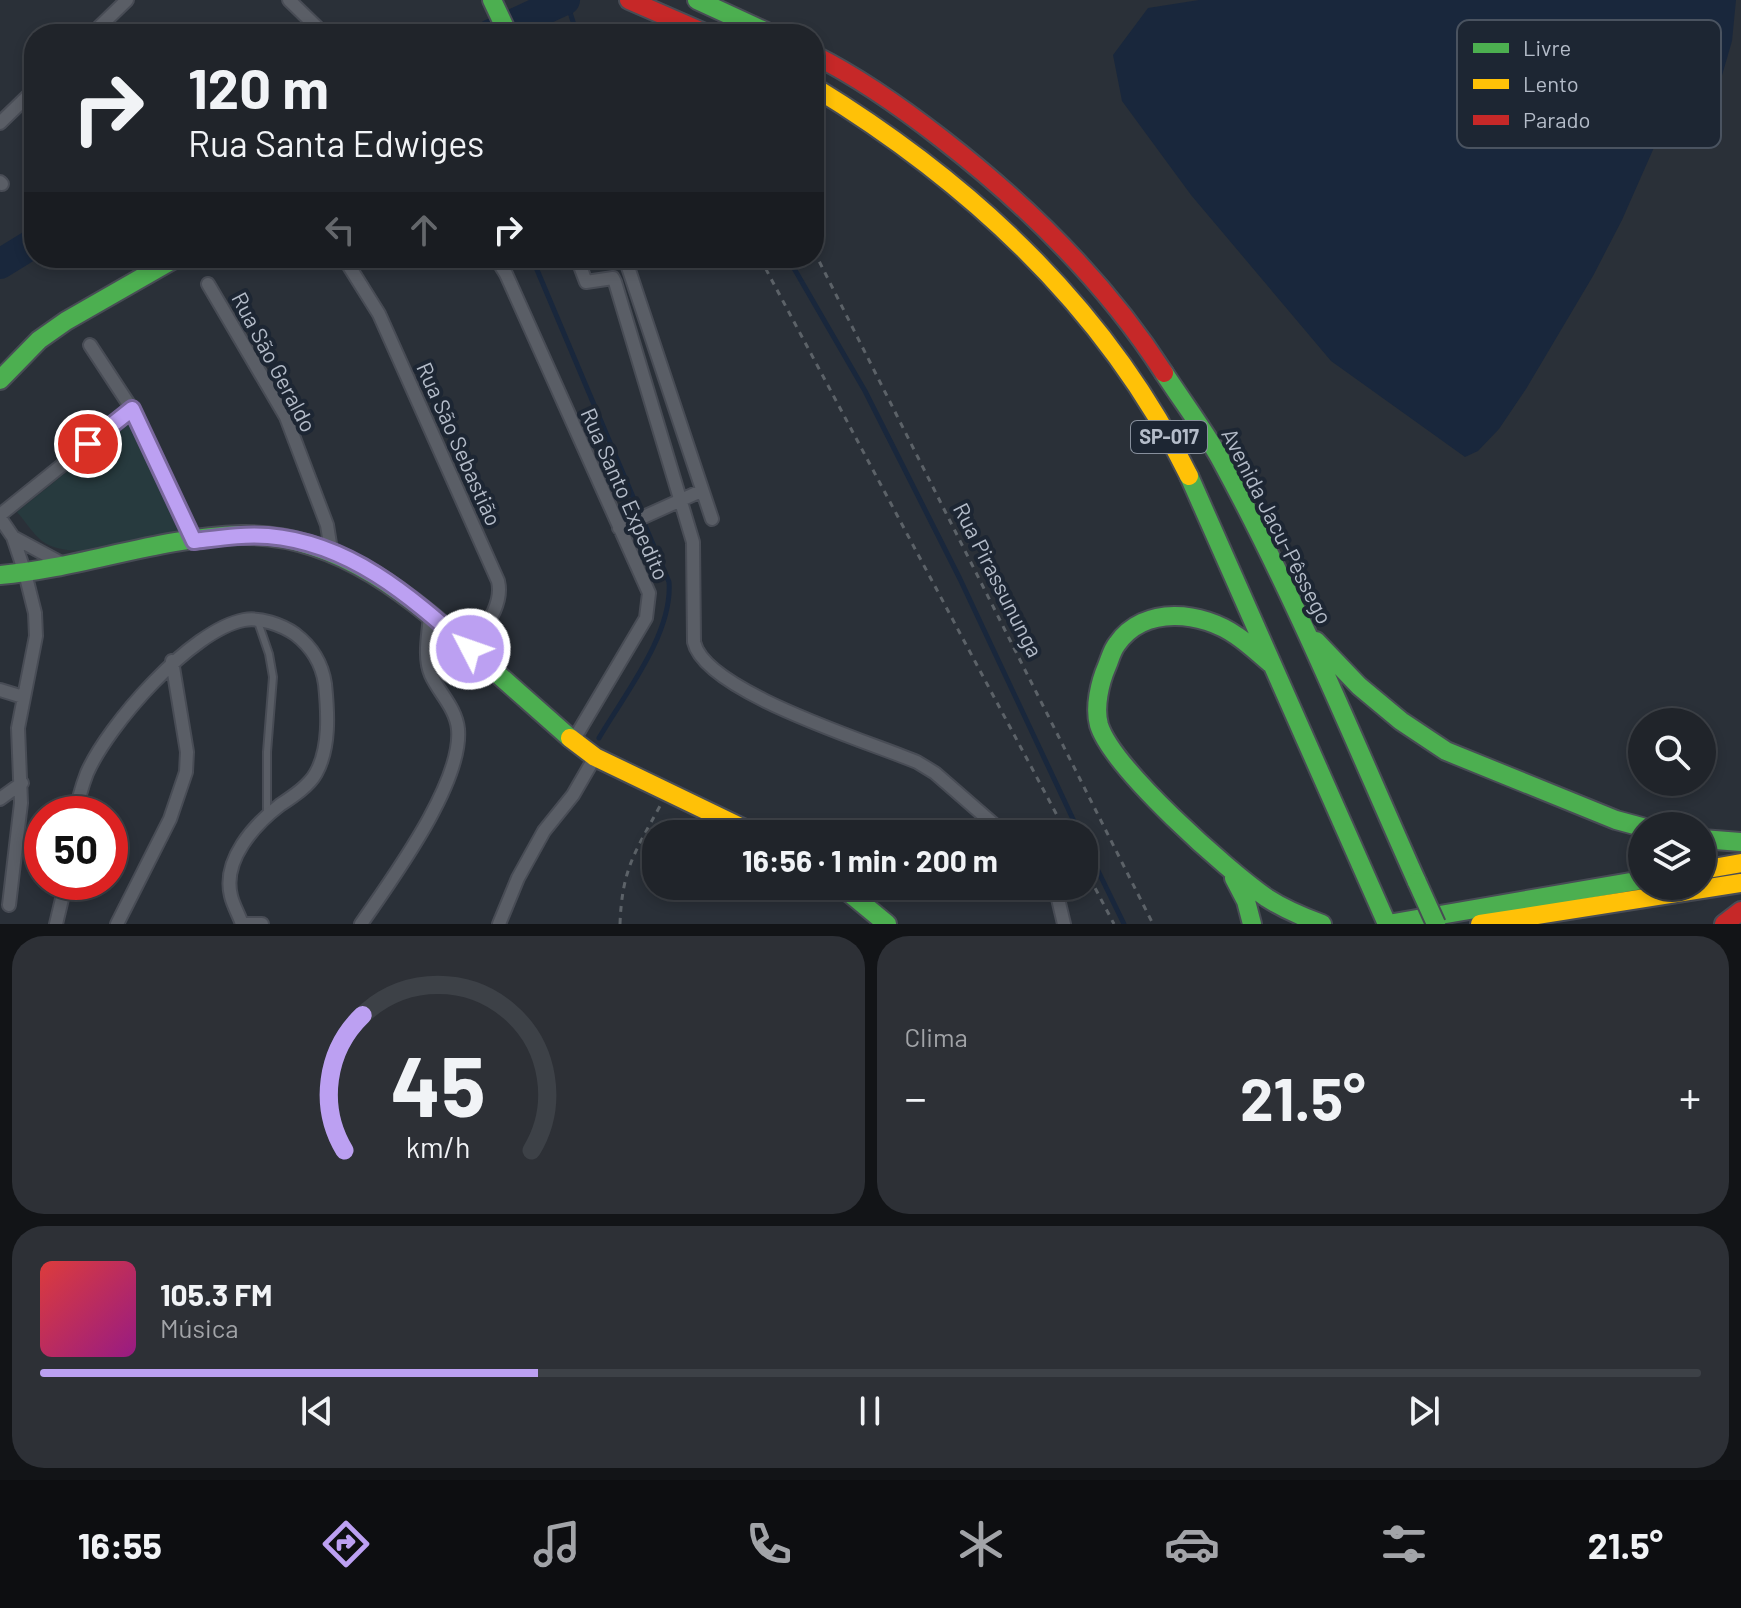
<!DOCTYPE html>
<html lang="pt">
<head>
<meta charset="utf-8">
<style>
  body { margin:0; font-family:Barlow,sans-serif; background:#2d3036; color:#f1f3f6; height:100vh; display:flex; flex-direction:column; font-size:30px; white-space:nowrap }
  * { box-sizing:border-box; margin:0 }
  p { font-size:26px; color:#a2a4a8 }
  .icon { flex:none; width:44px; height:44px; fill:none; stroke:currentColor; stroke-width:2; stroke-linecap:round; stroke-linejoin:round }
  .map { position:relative; height:924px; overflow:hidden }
  .sheet { display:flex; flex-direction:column; gap:12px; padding:12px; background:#121417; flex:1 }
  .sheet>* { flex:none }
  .guide { position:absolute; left:24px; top:24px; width:800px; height:244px; border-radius:32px; box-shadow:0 4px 12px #0003,0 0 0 2px #3d4147; background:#20242a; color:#f1f3f6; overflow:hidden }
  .tools { position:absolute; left:1628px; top:708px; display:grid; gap:16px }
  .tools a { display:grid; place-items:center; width:88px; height:88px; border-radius:50%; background:#20242a; box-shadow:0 4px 12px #0003,0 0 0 2px #3d4147; font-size:40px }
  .speed { position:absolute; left:24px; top:796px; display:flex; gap:16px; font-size:40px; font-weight:700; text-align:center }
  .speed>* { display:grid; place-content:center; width:104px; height:104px; border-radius:50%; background:#20242a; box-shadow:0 4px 12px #0003,0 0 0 2px #3d4147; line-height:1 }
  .speed .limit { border:12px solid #d22; background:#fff; color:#111 }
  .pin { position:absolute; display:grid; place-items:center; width:68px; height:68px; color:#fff; margin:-34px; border:4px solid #fff; border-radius:50%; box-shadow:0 2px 8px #0007 }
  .me { position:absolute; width:88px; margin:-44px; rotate:311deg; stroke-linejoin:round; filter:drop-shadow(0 0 6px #0008) }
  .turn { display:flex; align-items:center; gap:28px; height:168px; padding:0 32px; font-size:36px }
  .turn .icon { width:104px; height:104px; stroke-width:2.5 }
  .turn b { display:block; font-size:56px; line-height:68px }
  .lanes { display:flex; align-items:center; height:76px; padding:0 32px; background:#0003; justify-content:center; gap:40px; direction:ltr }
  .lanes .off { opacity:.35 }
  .big { font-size:60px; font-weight:700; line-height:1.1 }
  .sheet .tile { flex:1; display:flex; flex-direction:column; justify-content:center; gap:12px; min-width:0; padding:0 28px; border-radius:32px; background:#2d3036 }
  .sheet .dial { align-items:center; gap:0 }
  .dial svg { height:208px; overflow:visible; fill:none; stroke:#3d4147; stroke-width:7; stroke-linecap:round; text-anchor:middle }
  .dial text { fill:#f1f3f6; stroke:none }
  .song { display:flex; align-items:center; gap:24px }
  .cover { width:96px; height:96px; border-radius:12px; background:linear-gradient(135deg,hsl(0 70% 55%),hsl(310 70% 35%)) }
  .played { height:8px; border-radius:4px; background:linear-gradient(90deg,#bca0f2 30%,#3d4147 30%) }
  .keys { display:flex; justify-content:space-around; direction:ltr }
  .heat { display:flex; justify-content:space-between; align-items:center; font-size:44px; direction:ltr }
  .sheet .tiles { flex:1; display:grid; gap:12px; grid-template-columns:1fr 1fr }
  .tile:last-child { grid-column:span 2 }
  .trip { position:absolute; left:642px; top:820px; width:456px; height:80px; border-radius:32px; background:#20242a; box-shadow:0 4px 12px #0003,0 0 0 2px #3d4147; font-weight:700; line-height:80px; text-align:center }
  .tabs { display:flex; height:128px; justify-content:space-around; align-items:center; background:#0d0e11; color:#a2a4a8 }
  .tabs .icon { width:56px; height:56px }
  .tabs .selected { color:#bca0f2 }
  .tabs b { font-size:36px; color:#f1f3f6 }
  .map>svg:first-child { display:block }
  .green { fill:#273a3e }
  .water { fill:#19273c }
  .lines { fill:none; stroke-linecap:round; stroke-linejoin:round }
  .stream { stroke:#19273c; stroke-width:5 }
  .river { stroke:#19273c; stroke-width:30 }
  .lane-casing { stroke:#484c55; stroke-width:10 }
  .street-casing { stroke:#484c55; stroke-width:16 }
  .fast-casing { stroke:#484c55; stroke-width:22 }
  .slow-casing { stroke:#484c55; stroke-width:22 }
  .jam-casing { stroke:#484c55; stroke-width:22 }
  .path { stroke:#5c6268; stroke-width:3; stroke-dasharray:6 6; stroke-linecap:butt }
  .lane { stroke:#5a5e66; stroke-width:6 }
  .street { stroke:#5a5e66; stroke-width:12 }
  .fast { stroke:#4caf50; stroke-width:18 }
  .slow { stroke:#ffc107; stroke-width:18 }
  .jam { stroke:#c62828; stroke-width:18 }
  .fast-bridge-casing { stroke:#474c53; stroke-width:22; stroke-linecap:butt }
  .fast-bridge { stroke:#4caf50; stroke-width:18 }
  .route-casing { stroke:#7a689d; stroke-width:20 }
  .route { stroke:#bca0f2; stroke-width:14 }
  .labels { text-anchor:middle; stroke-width:8; stroke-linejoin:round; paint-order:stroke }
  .shield { fill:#1d2633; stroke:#878f9c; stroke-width:2 }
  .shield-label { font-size:20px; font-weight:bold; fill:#b4bcc9 }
  .street-label { font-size:22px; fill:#b4bcc9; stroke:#1d2633 }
  .key { fill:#1d2633; stroke:#4a5360; stroke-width:2 }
  .key-label { font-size:22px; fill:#b4bcc9 }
</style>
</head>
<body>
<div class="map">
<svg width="1741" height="924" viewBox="0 0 1741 924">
  <rect width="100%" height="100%" fill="#2a3038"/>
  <!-- green -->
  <path class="green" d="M 130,421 L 182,533 C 146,540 73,564 42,541 C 33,534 25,521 17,512 Z"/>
  <!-- water -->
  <path class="water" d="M 1199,0 L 1736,0 L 1732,41 L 1712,110 L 1701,118 L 1681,121 L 1656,143 L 1622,220 L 1593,276 L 1526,389 L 1499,429 L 1478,451 L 1465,457 L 1331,361 L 1191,195 L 1122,101 L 1113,55 L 1148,8 Z"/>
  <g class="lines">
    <!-- stream -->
    <path class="stream" d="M 566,0 L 577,34
      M 532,258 L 669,582 C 673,634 624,695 599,738
      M 788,258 L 865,391 L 960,579 L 1080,834
      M 1084,842 L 1124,924"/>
    <!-- river -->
    <path class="river" d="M 491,34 L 565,0
      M 0,264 L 34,243"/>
    <defs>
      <path id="lane" d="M 257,619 L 269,654 L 273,677 L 267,752 L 267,813"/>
      <path id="street" d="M 289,0 L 324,34
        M 92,34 L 127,0
        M 0,123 L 34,90
        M 0,182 L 2,184
        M 344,258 L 379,314 L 498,581 C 504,606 483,629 470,649
        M 496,258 L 506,274 L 649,593 L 646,618 L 573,741
        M 577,258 L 586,282 L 613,278 L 615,282 L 693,542 L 694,642 C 705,692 870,742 917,762 L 935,773 L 1005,834
        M 625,258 L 712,519
        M 208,284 L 286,417 L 327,525 L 331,550
        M 90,345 L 132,409 L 194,541
        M 0,515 L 132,409
        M 0,518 L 13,537 L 25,573 L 35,613 L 36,636 L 18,728 L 21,803 L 9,905
        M 619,528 L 701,491
        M 13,537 L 65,565
        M 0,690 L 23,697
        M 0,799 L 22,783
        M 76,814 C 78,800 82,786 87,773 C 108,725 191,630 244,620 C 260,617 282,625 295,634 C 312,647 322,663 325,684 C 328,713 330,748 316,773 C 309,786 292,797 280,805 C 254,825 222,860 231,896 C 233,905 239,915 242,924
        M 1055,886 L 1064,924
        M 56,924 L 66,882
        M 117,924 L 170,819 L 186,772 L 187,752 L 172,661
        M 242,924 L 262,924
        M 361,924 C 391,880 463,783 458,729 C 456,708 439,693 431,675 C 423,657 429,633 430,614
        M 499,924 L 518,878 L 544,831 L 573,795 L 595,757"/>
      <path id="fast" d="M 492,0 L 508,34
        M 697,0 L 771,34
        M 1164,373 C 1183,402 1204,430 1221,460 C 1295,596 1354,741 1417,882
        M 0,380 L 39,340 L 66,321 L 176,258
        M 1189,476 L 1387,924
        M 0,575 C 81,568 159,537 241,535 C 339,533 414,599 483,661 C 512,687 541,712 570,738
        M 1316,641 L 1359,686 L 1401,721 L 1446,751 L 1616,820 L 1642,827
        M 1270,663 C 1259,654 1249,644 1237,636 C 1202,611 1144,605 1117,644 C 1112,650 1110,659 1107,666 C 1100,682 1094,707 1099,725 C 1112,768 1228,871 1267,898 C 1284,909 1303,917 1322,924
        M 1702,839 L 1741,842
        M 1234,878 L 1246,901 L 1252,924
        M 841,886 L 887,924
        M 1388,924 L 1642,880"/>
      <path id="slow" d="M 814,87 C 971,183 1107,309 1189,476
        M 570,738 L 595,757 L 755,834
        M 1702,870 L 1741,863
        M 1480,924 L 1741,883"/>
      <path id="jam" d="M 629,0 L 707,34
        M 814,55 C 860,78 901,107 942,139 C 1027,205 1105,281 1164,373
        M 1724,924 L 1741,911"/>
    </defs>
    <!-- lane casing -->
    <use href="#lane" class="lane-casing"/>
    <!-- street casing -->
    <use href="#street" class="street-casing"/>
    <!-- fast casing -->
    <use href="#fast" class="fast-casing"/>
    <!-- slow casing -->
    <use href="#slow" class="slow-casing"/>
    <!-- jam casing -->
    <use href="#jam" class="jam-casing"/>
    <!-- path -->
    <path class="path" d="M 814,251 L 1153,924
      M 760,258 L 1067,834
      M 1084,867 L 1114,924
      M 620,924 C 622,869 635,852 660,806"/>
    <!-- lane -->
    <use href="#lane" class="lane"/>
    <!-- street -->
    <use href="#street" class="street"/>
    <!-- fast -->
    <use href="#fast" class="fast"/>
    <!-- slow -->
    <use href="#slow" class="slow"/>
    <!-- jam -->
    <use href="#jam" class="jam"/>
    <defs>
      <path id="fast-bridge" d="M 1417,882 L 1436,924"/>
    </defs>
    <!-- fast-bridge casing -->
    <use href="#fast-bridge" class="fast-bridge-casing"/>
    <!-- fast-bridge -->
    <use href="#fast-bridge" class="fast-bridge"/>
  </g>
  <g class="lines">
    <defs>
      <path id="route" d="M 88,444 L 132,409 L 194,541 C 219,538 243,534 268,536 C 351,543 411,597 470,649"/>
    </defs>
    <!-- route casing -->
    <use href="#route" class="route-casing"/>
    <!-- route -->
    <use href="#route" class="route"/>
  </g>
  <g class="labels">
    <!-- shield labels -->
    <rect class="shield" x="1131" y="421" width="76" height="32" rx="6"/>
    <g class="shield-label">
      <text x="1169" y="444">SP-017</text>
    </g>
    <!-- street labels -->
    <g class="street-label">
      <text transform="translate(274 362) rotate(62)" y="8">Rua São Geraldo</text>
      <text transform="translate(459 444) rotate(66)" y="8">Rua São Sebastião</text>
      <text transform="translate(625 494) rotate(66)" y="8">Rua Santo Expedito</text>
      <text transform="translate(1277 526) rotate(63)" y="8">Avenida Jacu-Pêssego</text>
      <text transform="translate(998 580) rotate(63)" y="8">Rua Pirassununga</text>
    </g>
  </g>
  <!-- legend -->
  <rect x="1457" y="20" width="264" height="128" rx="12" class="key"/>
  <rect x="1473" y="43" width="36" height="10" fill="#4caf50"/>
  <rect x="1473" y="79" width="36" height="10" fill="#ffc107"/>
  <rect x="1473" y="115" width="36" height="10" fill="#c62828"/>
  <g class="key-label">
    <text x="1523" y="56">Livre</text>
    <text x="1523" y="92">Lento</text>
    <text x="1523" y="128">Parado</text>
  </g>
</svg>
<div class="tools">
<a><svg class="icon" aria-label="search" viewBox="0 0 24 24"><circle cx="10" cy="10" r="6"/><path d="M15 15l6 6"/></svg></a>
<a><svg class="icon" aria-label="layers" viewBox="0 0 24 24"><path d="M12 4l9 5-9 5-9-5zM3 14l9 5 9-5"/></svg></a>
</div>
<div class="speed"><div class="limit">50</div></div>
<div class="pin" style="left:88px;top:444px;background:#d93025"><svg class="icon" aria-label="arrive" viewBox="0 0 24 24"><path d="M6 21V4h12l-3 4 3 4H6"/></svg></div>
<svg class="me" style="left:470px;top:649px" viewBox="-20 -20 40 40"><circle r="17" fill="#bca0f2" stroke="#fff" stroke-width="3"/><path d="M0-11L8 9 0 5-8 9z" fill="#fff"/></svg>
<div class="trip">16:56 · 1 min · 200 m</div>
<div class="guide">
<div class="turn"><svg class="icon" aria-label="right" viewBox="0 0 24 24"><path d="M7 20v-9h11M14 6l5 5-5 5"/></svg><div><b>120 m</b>Rua Santa Edwiges</div></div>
<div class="lanes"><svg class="icon off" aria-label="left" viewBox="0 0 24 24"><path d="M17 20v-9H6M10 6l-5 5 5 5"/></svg><svg class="icon off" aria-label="ahead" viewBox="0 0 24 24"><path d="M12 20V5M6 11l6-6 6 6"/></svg><svg class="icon" aria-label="right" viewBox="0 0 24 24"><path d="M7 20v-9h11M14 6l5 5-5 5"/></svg></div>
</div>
</div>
<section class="sheet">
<div class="tiles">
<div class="tile dial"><svg viewBox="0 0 100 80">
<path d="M14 69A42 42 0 1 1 86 69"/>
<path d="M14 69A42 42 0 0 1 21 17" stroke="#bca0f2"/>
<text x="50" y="56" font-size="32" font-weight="700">45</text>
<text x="50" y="72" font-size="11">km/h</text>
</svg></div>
<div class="tile"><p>Clima</p>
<div class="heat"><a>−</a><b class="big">21.5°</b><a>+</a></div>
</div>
<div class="tile">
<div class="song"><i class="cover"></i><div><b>105.3 FM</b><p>Música</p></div></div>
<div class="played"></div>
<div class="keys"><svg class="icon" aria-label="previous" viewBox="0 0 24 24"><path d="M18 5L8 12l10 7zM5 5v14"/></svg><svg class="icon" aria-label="pause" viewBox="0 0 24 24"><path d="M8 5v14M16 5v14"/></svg><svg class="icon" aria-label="next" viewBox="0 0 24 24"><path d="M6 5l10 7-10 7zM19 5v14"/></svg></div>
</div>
</div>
</section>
<nav class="tabs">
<b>16:55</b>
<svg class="icon selected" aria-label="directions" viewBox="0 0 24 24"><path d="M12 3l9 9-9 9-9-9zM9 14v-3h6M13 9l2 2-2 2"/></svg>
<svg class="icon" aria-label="music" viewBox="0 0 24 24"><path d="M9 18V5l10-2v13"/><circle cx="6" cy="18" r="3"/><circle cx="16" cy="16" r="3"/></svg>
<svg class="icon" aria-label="phone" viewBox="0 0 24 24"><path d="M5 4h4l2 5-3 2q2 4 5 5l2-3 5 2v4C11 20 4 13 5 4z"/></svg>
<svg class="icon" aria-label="climate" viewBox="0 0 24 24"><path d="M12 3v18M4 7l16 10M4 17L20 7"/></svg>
<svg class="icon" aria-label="car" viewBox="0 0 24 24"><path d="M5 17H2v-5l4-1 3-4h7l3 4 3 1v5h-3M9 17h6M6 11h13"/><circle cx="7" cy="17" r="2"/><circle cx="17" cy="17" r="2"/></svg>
<svg class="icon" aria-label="filters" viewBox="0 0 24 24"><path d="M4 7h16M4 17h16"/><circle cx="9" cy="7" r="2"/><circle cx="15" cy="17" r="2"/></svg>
<b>21.5°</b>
</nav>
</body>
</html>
